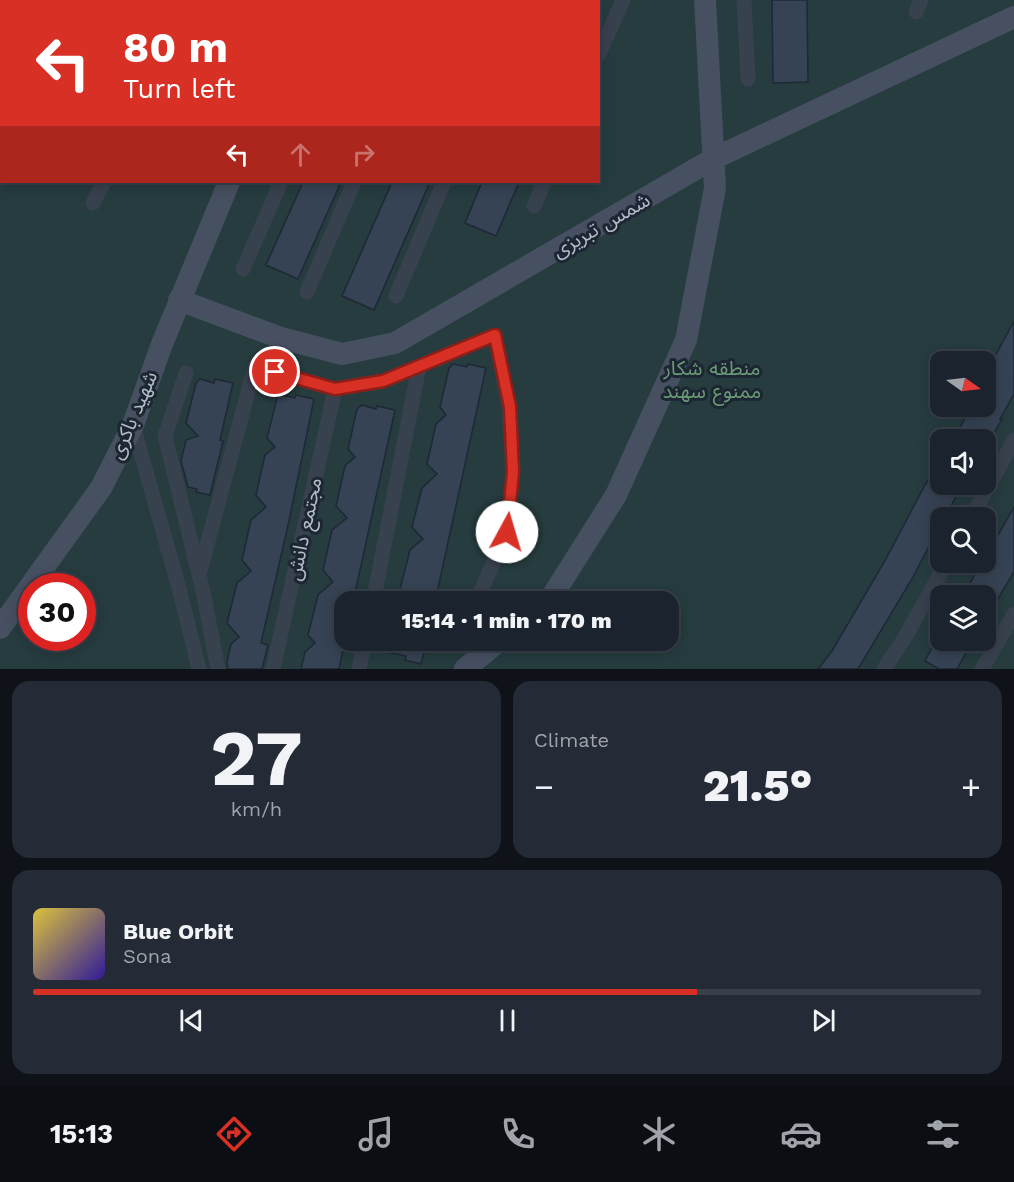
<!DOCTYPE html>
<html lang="en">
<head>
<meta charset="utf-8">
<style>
  body { margin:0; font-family:"Work Sans","Noto Sans Arabic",sans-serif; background:#242b36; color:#f1f3f6; height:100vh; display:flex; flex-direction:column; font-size:22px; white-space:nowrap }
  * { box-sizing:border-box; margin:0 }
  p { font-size:20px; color:#a0a4aa }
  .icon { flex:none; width:33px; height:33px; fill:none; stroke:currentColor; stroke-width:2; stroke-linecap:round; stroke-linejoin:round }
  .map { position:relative; height:669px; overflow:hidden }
  .panel { display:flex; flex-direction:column; gap:12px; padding:12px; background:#0f1319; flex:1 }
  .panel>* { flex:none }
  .top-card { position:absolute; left:0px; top:0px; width:600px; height:183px; box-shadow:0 3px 15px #0003,0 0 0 2px #39404a; background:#d93025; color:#fff; overflow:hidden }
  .needle { width:39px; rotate:104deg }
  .tools { position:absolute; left:930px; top:351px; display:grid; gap:12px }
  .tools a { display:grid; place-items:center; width:66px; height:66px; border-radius:12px; background:#1b232e; box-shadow:0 3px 15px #0003,0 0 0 2px #39404a; font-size:30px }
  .speed { position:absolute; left:18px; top:573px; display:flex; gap:12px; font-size:30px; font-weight:700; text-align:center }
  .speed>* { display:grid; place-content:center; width:78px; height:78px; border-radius:50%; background:#1b232e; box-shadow:0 3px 15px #0003,0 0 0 2px #39404a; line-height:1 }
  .speed .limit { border:9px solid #d22; background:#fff; color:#111 }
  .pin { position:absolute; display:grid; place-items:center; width:51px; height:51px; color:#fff; margin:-26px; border:3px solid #fff; border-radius:50%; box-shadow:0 2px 6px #0007 }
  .me { position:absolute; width:66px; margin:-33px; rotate:6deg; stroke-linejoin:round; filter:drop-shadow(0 0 4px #0008) }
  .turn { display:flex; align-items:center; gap:21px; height:126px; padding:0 24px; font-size:27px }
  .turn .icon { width:78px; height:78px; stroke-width:2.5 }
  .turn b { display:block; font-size:42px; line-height:51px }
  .lanes { display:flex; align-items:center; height:57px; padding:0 24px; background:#0003; justify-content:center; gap:30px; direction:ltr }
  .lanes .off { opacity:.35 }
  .big { font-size:45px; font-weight:800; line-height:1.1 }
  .panel .tile { flex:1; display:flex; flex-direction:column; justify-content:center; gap:9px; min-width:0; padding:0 21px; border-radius:18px; background:#242b36 }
  .panel .dial { align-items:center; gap:0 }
  .dial b { font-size:78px; line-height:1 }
  .song { display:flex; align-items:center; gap:18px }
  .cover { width:72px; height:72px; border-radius:9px; background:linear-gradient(135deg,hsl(50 70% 55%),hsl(250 70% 35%)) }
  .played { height:6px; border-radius:3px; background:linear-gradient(90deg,#d93025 70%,#39404a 70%) }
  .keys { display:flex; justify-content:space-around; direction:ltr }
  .heat { display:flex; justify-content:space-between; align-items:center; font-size:33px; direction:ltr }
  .panel .tiles { flex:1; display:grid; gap:12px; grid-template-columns:1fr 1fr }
  .tile:last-child { grid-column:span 2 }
  .trip { position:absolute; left:334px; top:591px; width:345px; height:60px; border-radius:18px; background:#1b232e; box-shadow:0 3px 15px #0003,0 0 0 2px #39404a; font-weight:800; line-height:60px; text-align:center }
  .dock { display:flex; height:96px; justify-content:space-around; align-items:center; background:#0b0e12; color:#a0a4aa }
  .dock .icon { width:42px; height:42px }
  .dock .selected { color:#d93025 }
  .dock b { font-size:27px; color:#f1f3f6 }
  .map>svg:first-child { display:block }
  .green { fill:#263c3f; fill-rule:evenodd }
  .building { fill:#364354; stroke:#1f2835; stroke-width:1.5 }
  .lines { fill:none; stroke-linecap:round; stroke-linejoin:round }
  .street { stroke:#38414e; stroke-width:15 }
  .secondary { stroke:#465061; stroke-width:22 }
  .route-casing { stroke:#8d1f18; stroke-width:15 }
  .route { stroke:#d93025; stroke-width:10 }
  .labels { text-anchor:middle; stroke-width:6; stroke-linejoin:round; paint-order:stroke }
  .street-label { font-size:20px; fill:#b4bcc9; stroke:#1d2633 }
  .park-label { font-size:20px; fill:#6b9a76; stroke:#1d2633 }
</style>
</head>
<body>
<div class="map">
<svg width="1014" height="669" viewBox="0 0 1014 669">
  <rect width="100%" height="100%" fill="#242f3e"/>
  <!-- green -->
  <path class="green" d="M 0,0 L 1014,0 L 1014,669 L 0,669 ZM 2,2 L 598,2 L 598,182 L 2,182 ZM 940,362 L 986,362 L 986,406 L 940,406 ZM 940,440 L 986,440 L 986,484 L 940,484 ZM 940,518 L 986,518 L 986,562 L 940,562 ZM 32,586 L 82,586 L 82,638 L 32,638 ZM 940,596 L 986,596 L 986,640 L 940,640 ZM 345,602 L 669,602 L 669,640 L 345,640 Z"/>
  <!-- building -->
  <path class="building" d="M 772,0 L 807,0 L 808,82 L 773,83 Z
    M 303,182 L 341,182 L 298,279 L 266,265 Z
    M 392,182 L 430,182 L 374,310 L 342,296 Z
    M 482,182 L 519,182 L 496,236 L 465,223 Z
    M 1014,321 L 1014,394 L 1000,419 L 1002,419 L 990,440 L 953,440 L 972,406 L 986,406 L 986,373 Z
    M 453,364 L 467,367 L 468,364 L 486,368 L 435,602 L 418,602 L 418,597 L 404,594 L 400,589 L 410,550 L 423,539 L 412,527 L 422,488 L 437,474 L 427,464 L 436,424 L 446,415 L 440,407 L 449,368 Z
    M 200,379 L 214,383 L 215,379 L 233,383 L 220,440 L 223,441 L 210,495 L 196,492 L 197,489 L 188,487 L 181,461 L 186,440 L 198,436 L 186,423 L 196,383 Z
    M 281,395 L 295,398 L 296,395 L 314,399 L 289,521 L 261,643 L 268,645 L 262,669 L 228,669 L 227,662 L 231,644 L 239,637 L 227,623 L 237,583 L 251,571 L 242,560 L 251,520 L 266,507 L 256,495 L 265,455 L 275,447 L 267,438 L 277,398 Z
    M 362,405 L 376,409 L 377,406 L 395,410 L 353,602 L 345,602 L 345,640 L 339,669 L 301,669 L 305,652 L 315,643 L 308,635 L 318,595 L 333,582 L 323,570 L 332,530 L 347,518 L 336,506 L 345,466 L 355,457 L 348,449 L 357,409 Z
    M 940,462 L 940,484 L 962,484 L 945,518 L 940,518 L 940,525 L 913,577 L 858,669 L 818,669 L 832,651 L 886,559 L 925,485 Z
    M 1014,507 L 1014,572 L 986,619 L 986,596 L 963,596 L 982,562 L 986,562 L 986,556 Z
    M 375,640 L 427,640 L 421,664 L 405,660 L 406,656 L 373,649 Z
    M 936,640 L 973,640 L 957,669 L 939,669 L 925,661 Z"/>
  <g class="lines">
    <!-- street -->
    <path class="street" d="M 744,0 L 748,79
      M 195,2 L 195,0
      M 358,2 L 358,0
      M 430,2 L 430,0
      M 521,2 L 522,0
      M 916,12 L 921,0
      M 598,56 L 623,0
      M 93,203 L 104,182
      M 534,206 L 544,182
      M 243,269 L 281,182
      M 307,292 L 354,182
      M 396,296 L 444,182
      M 186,373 L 165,436 L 203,591 L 218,669
      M 133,425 L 180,592 L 199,669
      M 971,518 L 1014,440
      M 199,575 L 255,366 L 335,389 L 383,381 L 495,335 L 509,407 L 513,472 L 507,532 L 476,602
      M 373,602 L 419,367
      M 273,669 L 335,389
      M 359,669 L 365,640
      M 884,669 L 904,639 L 947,562
      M 982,669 L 1014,614"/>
    <!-- secondary -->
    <path class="secondary" d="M 305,2 L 306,0
      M 179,300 L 281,338 L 342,354 L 395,343 L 713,159 L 1014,17
      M 547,602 L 551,598 L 616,495 L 686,340 L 715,188 L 705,0
      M 0,628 L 101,488 L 133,425 L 162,344 L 229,182
      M 465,669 L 500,640"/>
  </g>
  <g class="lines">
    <defs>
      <path id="route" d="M 275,372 L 335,389 L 383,381 L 495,335 L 510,407 L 513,472 L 507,532"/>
    </defs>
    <!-- route casing -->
    <use href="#route" class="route-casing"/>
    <!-- route -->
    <use href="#route" class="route"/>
  </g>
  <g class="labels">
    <!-- street labels -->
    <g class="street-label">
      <text transform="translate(601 225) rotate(-30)" y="7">شمس تبریزی</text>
      <text transform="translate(133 415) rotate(-67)" y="7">شهید باکری</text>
      <text transform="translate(304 529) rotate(-78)" y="7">مجتمع دانش</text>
    </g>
    <!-- park labels -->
    <g class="park-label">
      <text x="712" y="375">منطقه شکار<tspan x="712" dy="23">ممنوع سهند</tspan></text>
    </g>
  </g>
</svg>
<div class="tools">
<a><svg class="needle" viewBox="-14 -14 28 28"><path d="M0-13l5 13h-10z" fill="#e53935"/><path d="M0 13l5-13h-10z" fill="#a0a4aa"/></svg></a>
<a><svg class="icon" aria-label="sound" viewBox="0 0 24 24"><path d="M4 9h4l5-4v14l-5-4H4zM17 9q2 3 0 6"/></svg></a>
<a><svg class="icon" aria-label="search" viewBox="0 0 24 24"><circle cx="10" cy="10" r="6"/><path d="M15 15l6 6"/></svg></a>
<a><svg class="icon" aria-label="layers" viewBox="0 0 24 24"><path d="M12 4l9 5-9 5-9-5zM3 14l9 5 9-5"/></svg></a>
</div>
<div class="speed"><div class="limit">30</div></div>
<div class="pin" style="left:275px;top:372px;background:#d93025"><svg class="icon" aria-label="arrive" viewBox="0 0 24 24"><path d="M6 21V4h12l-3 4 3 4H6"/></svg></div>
<svg class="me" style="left:507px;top:532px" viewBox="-20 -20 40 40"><circle r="19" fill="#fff"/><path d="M0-13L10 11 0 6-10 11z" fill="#d93025"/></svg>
<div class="trip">15:14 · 1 min · 170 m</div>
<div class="top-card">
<div class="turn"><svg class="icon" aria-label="left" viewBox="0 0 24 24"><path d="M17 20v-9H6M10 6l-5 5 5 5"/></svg><div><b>80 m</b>Turn left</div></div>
<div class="lanes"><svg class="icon" aria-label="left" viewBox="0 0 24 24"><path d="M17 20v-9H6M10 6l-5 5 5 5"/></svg><svg class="icon off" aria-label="ahead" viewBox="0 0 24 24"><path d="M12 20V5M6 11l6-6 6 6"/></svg><svg class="icon off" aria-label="right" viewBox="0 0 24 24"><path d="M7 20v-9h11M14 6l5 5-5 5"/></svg></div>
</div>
</div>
<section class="panel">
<div class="tiles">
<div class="tile dial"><b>27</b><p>km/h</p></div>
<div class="tile"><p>Climate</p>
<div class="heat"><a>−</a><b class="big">21.5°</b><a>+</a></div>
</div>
<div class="tile">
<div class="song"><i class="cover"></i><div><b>Blue Orbit</b><p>Sona</p></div></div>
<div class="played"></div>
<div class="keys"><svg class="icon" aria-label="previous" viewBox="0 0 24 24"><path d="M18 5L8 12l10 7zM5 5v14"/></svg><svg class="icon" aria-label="pause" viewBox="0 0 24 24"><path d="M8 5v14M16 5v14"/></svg><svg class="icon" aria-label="next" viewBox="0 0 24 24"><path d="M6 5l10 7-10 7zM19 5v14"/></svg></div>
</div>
</div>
</section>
<nav class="dock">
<b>15:13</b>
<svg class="icon selected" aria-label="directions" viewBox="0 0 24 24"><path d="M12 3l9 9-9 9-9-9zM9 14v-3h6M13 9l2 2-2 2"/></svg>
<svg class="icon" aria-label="music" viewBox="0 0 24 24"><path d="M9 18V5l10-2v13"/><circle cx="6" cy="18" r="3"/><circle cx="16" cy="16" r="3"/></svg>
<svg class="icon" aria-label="phone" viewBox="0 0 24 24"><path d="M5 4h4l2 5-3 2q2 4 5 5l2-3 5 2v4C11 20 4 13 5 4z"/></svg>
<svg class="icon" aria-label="climate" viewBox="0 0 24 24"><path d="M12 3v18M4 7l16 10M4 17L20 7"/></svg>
<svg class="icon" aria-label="car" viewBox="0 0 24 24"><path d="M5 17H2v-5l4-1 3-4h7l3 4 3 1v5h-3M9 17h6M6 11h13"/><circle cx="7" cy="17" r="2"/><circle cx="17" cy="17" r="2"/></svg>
<svg class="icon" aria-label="filters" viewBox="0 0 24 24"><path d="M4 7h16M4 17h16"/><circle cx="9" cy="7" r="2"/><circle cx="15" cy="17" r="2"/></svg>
</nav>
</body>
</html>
